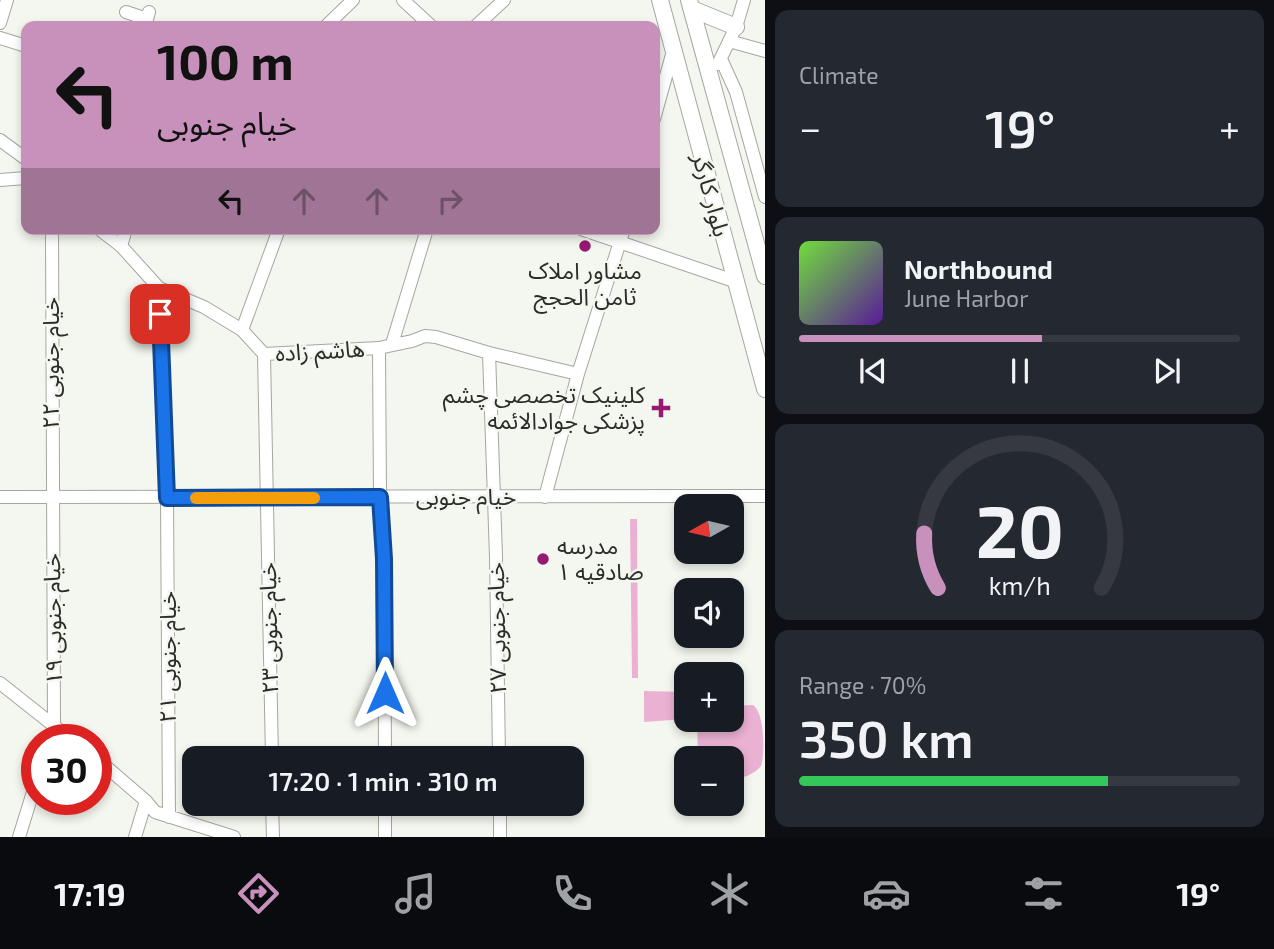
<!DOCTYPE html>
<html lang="en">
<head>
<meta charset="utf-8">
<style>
  body { margin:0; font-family:"Exo 2","Noto Sans Arabic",sans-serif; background:#242831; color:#f1f3f6; height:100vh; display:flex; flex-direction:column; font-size:26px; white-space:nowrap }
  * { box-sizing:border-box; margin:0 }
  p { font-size:23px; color:#9ea1a6 }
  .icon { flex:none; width:38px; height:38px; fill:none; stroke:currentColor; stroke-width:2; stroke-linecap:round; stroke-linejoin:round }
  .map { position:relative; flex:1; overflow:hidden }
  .side { display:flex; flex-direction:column; gap:10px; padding:10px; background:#0d0f14; width:509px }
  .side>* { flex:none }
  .hud { position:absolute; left:21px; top:21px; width:639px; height:214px; border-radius:14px; box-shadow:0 4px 10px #0003; background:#c891bb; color:#111; overflow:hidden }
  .needle { width:46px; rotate:262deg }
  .tools { position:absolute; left:674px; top:494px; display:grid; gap:14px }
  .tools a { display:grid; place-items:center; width:70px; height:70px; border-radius:14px; background:#171b24; box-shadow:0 4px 10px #0003; font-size:35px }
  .speed { position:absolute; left:21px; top:724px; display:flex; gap:14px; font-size:35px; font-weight:700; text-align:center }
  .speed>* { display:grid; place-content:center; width:91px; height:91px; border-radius:50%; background:#171b24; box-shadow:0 4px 10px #0003; line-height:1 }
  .speed .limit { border:10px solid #d22; background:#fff; color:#111 }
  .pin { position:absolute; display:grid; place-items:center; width:60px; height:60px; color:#fff; margin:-30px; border-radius:14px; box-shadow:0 4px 10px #0006 }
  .me { position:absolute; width:77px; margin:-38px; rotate:0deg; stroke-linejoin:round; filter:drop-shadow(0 0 5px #0008) }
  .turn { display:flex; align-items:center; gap:24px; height:147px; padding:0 21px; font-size:32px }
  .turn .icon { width:91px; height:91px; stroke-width:2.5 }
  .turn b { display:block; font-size:49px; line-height:60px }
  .lanes { display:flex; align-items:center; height:66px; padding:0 21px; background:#0003; justify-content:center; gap:35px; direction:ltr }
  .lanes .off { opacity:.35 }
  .big { font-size:52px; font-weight:600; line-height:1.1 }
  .side .widget { flex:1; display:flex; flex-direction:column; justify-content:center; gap:10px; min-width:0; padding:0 24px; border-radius:14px; background:#242831 }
  .side .dial { align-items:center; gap:0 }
  .dial svg { height:182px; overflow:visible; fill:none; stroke:#363941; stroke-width:7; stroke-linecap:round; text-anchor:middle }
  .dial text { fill:#f1f3f6; stroke:none }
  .song { display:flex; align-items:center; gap:21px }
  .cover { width:84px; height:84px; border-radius:10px; background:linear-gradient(135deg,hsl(100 70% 55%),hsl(270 70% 35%)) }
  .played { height:7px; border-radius:4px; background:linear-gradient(90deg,#c891bb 55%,#363941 55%) }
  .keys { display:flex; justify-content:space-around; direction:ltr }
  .heat { display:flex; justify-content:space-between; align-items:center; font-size:38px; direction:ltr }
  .charge { height:10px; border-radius:5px; background:linear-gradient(90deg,#34c759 70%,#363941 0) }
  .trip { position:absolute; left:182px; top:746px; width:402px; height:70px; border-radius:14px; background:#171b24; box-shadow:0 4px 10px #0003; font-weight:600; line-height:70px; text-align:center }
  .tab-bar { display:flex; height:112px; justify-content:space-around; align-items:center; background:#090b0e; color:#9ea1a6 }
  .tab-bar .icon { width:49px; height:49px }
  .tab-bar .selected { color:#c891bb }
  .tab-bar b { font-size:32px; color:#f1f3f6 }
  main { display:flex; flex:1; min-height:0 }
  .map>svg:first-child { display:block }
  .green { fill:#ebb1d3 }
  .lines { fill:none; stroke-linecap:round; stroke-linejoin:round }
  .minor-casing { stroke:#a5a79f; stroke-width:14 }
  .major-casing { stroke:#a5a79f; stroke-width:18 }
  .minor { stroke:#fff; stroke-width:12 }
  .major { stroke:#fff; stroke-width:16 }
  .route-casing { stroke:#114b97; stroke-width:18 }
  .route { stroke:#1a73e8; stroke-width:12 }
  .slow { stroke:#f59e0b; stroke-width:12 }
  .poi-dot { fill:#961972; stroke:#f4f7ef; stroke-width:2.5 }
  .labels { text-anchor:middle; stroke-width:5; stroke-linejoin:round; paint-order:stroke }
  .street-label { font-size:23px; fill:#2c2d2a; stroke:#f4f7ef }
  .poi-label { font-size:23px; fill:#2c2d2a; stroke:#f4f7ef }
</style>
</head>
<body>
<main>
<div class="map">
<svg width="765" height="837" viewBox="0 0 765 837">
  <rect width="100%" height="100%" fill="#f4f7ef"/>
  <!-- green -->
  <path class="green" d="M 630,519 L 637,519 L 638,678 L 632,678 Z
    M 644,691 L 686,692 L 686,719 L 644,722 Z
    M 753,705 C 765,713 765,755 761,766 C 754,775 742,778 732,780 L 732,758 L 698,758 L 697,719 L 732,719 L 732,706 Z"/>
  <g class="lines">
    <defs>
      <path id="minor" d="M 403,0 L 431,26
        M 126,12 L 147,19 L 149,12
        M 0,23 L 7,0
        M 326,26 L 353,0
        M 476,26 L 504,0
        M 0,38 L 26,46
        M 729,41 L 765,51
        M 721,59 L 736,92 L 765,197
        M 718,64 L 736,27 L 744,0
        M 654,119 L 673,51
        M 0,140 L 26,159
        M 0,180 L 26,178
        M 99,229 L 121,246 L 159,288 L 204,307 L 242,330 L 264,354 L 379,348 L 412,341 L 425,336 L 436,337 L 489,353 L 578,374
        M 581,229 L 734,281
        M 121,246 L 126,229
        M 159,288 L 167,498 L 169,817
        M 242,330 L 279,229
        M 392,344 L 427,229
        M 379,348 L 380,497 L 384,559 L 385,758
        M 489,353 L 496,557 L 499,758
        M 264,354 L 272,758
        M 0,497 L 765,496
        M 545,497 L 578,374 L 624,229
        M 0,683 L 72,740
        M 50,740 L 54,727 L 52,229
        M 96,758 L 146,801 L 155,812 L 234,837
        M 272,803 L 273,837
        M 385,803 L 385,837
        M 500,803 L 500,837
        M 19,837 L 37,779
        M 135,837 L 146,801"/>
      <path id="major" d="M 660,0 L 765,389
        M 689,0 L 765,276
        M 692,9 L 736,27"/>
    </defs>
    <!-- minor casing -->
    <use href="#minor" class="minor-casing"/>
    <!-- major casing -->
    <use href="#major" class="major-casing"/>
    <!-- minor -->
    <use href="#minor" class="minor"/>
    <!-- major -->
    <use href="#major" class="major"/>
  </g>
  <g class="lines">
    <defs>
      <path id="route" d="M 160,314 L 167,498 L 380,497 L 384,559 L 385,693"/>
    </defs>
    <!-- route casing -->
    <use href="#route" class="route-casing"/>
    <!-- route -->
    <use href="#route" class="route"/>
    <!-- slow -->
    <path class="slow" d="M 196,498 L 314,498"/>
  </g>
  <!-- markers -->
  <g class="poi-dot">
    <circle cx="585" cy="246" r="7"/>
    <path d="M657.5 397.5h7v7h7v7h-7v7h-7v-7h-7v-7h7z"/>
    <circle cx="543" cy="559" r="7"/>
  </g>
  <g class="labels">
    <!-- street labels -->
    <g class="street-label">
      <text transform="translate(711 195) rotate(75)" y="8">بلوار کارگر</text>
      <text transform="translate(320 351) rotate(-3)" y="8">هاشم زاده</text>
      <text transform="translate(51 363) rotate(-90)" y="8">خیام جنوبی ۲۲</text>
      <text x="466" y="505">خیام جنوبی</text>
      <text transform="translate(53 619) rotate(-91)" y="8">خیام جنوبی ۱۹</text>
      <text transform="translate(269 628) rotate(-91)" y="8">خیام جنوبی ۲۳</text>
      <text transform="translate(497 628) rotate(-91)" y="8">خیام جنوبی ۲۷</text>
      <text transform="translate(168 657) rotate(-90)" y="8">خیام جنوبی ۲۱</text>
    </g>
    <!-- poi labels -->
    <g class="poi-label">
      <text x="585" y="279">مشاور املاک<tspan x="585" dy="26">ثامن الحجج</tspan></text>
      <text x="645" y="403" text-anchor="end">کلینیک تخصصی چشم<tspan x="645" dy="26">پزشکی جوادالائمه</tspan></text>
      <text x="557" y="554" text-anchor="start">مدرسه<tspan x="557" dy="26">صادقیه ۱</tspan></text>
    </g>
  </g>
</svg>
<div class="tools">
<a><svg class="needle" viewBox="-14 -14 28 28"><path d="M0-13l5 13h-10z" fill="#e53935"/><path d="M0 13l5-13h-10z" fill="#9ea1a6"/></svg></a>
<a><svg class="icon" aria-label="sound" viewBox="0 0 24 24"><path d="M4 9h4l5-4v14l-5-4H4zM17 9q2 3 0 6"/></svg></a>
<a>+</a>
<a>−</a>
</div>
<div class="speed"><div class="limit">30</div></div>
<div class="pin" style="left:160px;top:314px;background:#d93025"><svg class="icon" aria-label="arrive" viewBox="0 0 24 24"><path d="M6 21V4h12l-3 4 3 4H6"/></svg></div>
<svg class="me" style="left:385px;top:693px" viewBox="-20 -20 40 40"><path d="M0-17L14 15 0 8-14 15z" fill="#1a73e8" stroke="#fff" stroke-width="4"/></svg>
<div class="trip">17:20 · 1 min · 310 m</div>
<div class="hud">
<div class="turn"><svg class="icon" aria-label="left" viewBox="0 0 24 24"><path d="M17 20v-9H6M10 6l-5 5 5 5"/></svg><div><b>100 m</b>خیام جنوبی</div></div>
<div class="lanes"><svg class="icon" aria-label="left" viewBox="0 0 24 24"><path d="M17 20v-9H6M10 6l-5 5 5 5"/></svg><svg class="icon off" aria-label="ahead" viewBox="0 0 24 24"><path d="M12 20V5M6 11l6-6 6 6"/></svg><svg class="icon off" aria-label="ahead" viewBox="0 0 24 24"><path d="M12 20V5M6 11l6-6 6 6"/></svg><svg class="icon off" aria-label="right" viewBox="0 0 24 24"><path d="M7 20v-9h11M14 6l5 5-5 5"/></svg></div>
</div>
</div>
<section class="side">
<div class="widget"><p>Climate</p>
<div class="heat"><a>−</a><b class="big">19°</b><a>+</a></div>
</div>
<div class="widget">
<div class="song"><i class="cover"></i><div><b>Northbound</b><p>June Harbor</p></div></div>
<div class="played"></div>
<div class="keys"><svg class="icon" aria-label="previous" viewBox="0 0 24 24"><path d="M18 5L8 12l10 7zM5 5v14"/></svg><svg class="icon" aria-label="pause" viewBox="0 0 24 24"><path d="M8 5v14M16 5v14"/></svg><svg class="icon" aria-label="next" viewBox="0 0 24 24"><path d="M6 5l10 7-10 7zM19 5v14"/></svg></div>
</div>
<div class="widget dial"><svg viewBox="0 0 100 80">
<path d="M14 69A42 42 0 1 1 86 69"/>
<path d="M14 69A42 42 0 0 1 8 45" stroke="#c891bb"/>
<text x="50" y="56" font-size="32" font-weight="700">20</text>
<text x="50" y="72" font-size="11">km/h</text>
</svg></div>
<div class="widget"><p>Range · 70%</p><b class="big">350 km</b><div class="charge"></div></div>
</section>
</main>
<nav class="tab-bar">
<b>17:19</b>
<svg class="icon selected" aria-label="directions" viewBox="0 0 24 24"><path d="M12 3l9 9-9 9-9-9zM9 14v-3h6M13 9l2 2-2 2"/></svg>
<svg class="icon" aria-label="music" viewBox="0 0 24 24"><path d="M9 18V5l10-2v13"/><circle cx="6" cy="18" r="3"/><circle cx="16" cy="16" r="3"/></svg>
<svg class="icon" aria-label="phone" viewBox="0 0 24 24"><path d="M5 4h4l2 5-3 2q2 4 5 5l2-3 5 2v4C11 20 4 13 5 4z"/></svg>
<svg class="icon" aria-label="climate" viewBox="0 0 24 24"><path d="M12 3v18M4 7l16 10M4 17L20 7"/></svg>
<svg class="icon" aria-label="car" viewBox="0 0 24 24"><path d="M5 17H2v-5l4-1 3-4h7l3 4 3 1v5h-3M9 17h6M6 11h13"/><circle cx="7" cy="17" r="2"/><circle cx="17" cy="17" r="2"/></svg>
<svg class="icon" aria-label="filters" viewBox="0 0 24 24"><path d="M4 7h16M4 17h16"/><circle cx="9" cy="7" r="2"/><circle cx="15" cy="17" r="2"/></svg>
<b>19°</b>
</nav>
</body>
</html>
